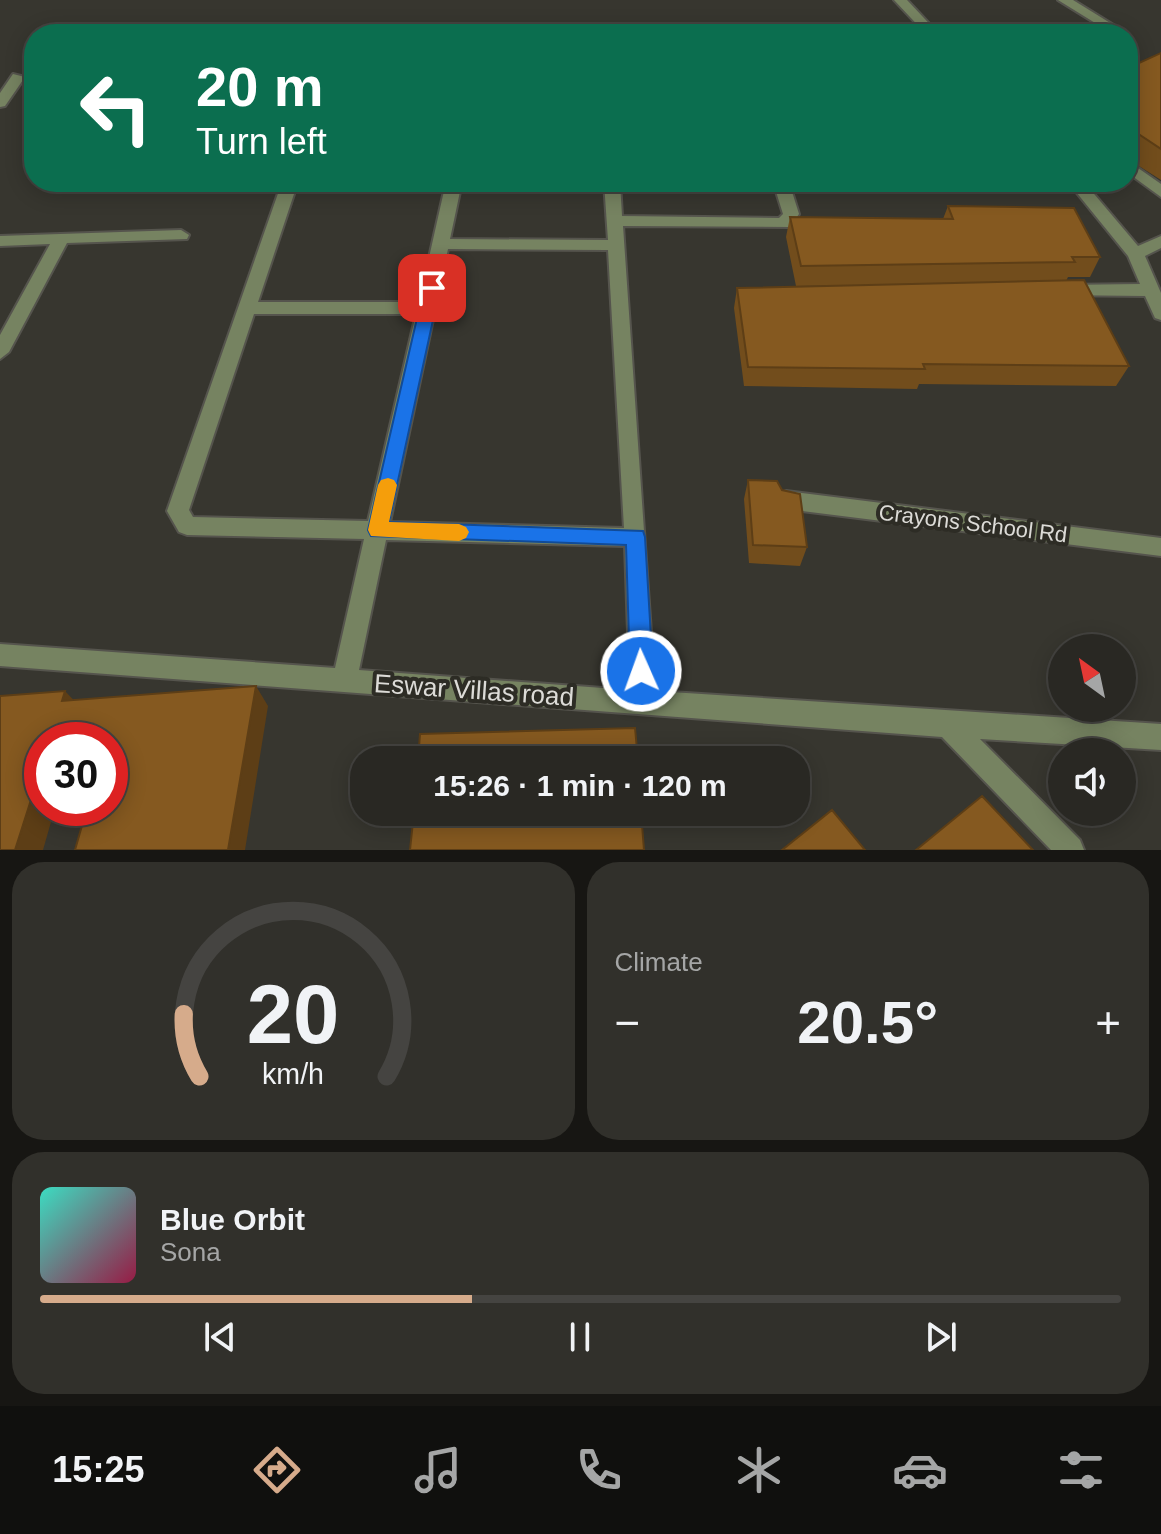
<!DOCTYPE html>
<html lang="en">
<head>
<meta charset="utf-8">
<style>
  body { margin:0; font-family:Arial,sans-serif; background:#31302b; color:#f1f3f6; height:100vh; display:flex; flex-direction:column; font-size:30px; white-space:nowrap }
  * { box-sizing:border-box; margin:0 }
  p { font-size:26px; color:#a5a6a6 }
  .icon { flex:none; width:44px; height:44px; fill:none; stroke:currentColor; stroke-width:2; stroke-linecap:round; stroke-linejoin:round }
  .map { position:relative; height:850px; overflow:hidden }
  .side { display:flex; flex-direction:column; gap:12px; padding:12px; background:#171613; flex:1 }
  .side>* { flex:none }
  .top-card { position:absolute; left:24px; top:24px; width:1114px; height:168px; border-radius:32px; box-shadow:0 4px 20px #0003,0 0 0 2px #454441; background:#0b6e4f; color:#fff; overflow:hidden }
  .needle { width:52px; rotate:327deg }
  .buttons { position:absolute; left:1048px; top:634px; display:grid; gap:16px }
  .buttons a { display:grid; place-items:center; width:88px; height:88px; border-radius:50%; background:#292823; box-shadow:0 4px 20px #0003,0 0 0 2px #454441; font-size:40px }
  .speed { position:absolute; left:24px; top:722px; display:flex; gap:16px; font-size:40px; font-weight:700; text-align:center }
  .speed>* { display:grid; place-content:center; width:104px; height:104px; border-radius:50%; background:#292823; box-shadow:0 4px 20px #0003,0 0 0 2px #454441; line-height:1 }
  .speed .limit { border:12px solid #d22; background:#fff; color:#111 }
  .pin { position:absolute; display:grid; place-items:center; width:68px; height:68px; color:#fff; margin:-34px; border-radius:16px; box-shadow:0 4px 12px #0006 }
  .me { position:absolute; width:88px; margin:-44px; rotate:358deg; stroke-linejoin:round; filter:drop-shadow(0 0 6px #0008) }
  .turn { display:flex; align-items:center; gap:28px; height:168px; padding:0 40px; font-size:36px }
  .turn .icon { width:104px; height:104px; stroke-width:2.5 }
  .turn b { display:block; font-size:56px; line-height:68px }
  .big { font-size:60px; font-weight:800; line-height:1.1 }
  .side .tile { flex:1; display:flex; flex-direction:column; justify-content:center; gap:12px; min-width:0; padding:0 28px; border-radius:32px; background:#31302b }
  .side .dial { align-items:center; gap:0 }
  .dial svg { height:208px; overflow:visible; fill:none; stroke:#454441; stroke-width:7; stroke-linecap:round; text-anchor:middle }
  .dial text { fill:#f1f3f6; stroke:none }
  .song { display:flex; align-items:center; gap:24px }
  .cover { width:96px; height:96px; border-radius:12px; background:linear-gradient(135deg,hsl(170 70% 55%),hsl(340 70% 35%)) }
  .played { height:8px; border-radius:4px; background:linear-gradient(90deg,#d6ab8b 40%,#454441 40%) }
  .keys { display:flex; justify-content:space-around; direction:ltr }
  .heat { display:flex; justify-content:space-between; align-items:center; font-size:44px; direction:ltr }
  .side .tiles { flex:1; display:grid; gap:12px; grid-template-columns:1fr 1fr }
  .tile:last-child { grid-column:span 2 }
  .trip { position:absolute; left:350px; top:746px; width:460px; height:80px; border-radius:32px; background:#292823; box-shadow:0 4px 20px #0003,0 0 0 2px #454441; font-weight:800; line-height:80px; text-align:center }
  .dock { display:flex; height:128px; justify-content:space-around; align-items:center; background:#10100e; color:#a5a6a6 }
  .dock .icon { width:56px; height:56px }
  .dock .selected { color:#d6ab8b }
  .dock b { font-size:36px; color:#f1f3f6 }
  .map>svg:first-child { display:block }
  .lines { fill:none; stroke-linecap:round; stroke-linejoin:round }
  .minor-casing { stroke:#55544d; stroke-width:4 }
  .minor { fill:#768361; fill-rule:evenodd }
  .wall { fill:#724d1c }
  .shaded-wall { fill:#5d3e16 }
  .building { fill:#855920; stroke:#5d3e16; stroke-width:2 }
  .route { fill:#1a73e8; stroke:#114b97; stroke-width:2 }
  .slow { fill:#f59e0b }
  .labels { text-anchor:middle; stroke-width:8; stroke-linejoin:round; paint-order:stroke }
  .street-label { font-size:22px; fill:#dcdbd7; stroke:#2d2c25 }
  .near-street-label { font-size:26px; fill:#dcdbd7; stroke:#2d2c25 }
</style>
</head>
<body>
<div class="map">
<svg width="1161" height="850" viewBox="0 0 1161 850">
  <rect width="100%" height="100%" fill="#37362f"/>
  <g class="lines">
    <defs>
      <path id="minor" d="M 894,0 L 907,0 L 939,34 L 926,34 Z
        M 1058,0 L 1073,0 L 1128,34 L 1113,34 Z
        M 13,74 L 25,77 L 5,106 L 0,107 L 0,93 Z
        M 1128,161 L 1161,184 L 1161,197 L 1128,173 Z
        M 282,182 L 298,182 L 258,302 L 419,302 L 446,182 L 462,182 L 450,239 L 608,240 L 604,182 L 620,182 L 622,216 L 779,218 L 783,214 L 773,182 L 789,182 L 799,214 L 790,227 L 623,226 L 655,691 L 1161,724 L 1161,750 L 980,739 L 1080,840 L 1084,850 L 1051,850 L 942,737 L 0,666 L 0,644 L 335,668 L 364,539 L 187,535 L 179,532 L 167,511 ZM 448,249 L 608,250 L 624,528 L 390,522 ZM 254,314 L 416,314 L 368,521 L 193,517 L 189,510 ZM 386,540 L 625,546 L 630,690 L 359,670 Z
        M 1068,182 L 1084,182 L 1138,246 L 1161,236 L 1161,248 L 1145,256 L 1161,293 L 1161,320 L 1155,318 L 1145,296 L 1057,295 L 1054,291 L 1057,287 L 1063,285 L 1140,284 L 1128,256 Z
        M 181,230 L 189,235 L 187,239 L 67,243 L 9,352 L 0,359 L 0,335 L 50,244 L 0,246 L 0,236 Z
        M 786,491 L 1161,538 L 1161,556 L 786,509 L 778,506 L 775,500 L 778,494 Z"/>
    </defs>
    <!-- minor casing -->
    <use href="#minor" class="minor-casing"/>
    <!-- minor -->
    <use href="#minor" class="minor"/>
  </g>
  <!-- wall -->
  <path class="wall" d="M 1161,53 L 1161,180 L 1128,159 L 1128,68 Z
    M 948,206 L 1100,257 L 1090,277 L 1068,277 L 1066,281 L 1129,366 L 1116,386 L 919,384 L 917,389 L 744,386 L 734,308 L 737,288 L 876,285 L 796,286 L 786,237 L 790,217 L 943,219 Z
    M 748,480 L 807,547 L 800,566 L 749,563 L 744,499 Z"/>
  <!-- shaded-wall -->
  <path class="shaded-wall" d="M 256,686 L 268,706 L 245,850 L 228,850 Z
    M 65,691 L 84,711 L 62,701 Z
    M 38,778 L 42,781 L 42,808 L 55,808 L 43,850 L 15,850 Z"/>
  <!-- building -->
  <path class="building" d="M 1161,53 L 1161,149 L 1128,127 L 1128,68 Z
    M 948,206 L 1074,208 L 1100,257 L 1072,257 L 1075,262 L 801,266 L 790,217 L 953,219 Z
    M 1084,280 L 1129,366 L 923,364 L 925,369 L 748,367 L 737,288 Z
    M 748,480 L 777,481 L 782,490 L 800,494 L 807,547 L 753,545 Z
    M 256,686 L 228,850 L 75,850 L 87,808 L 110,808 L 110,740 L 42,740 L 42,779 L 38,778 L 15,850 L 0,850 L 0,696 L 65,691 L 62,701 Z
    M 635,728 L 638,760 L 418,760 L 420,734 Z
    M 982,796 L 1033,850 L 916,850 Z
    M 832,810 L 865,850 L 782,850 Z
    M 414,812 L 641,812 L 644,850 L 410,850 Z"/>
  <!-- route -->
  <path class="route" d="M 432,283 L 440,288 L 389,522 L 643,531 L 645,537 L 653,671 L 649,678 L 641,681 L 633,678 L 630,671 L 626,545 L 371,536 L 368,530 L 424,288 Z"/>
  <!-- slow -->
  <path class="slow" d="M 388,478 L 394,480 L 397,485 L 389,522 L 459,524 L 466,527 L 469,532 L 466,538 L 459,541 L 371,536 L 368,530 L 378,485 L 381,480 Z"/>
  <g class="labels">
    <!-- street labels -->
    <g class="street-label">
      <text transform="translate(973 523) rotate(7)" y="8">Crayons School Rd</text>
    </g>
    <!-- near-street labels -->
    <g class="near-street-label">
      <text transform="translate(474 690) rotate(4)" y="9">Eswar Villas road</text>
    </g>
  </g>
</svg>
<div class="buttons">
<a><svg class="needle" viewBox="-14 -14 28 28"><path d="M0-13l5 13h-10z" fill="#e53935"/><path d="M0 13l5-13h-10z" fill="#a5a6a6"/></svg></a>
<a><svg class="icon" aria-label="sound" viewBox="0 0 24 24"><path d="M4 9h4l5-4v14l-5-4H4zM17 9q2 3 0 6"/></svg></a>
</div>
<div class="speed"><div class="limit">30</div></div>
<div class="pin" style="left:432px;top:288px;background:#d93025"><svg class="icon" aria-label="arrive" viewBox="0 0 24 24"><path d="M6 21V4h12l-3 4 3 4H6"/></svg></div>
<svg class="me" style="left:641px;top:671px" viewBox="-20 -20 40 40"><circle r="17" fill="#1a73e8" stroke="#fff" stroke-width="3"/><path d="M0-11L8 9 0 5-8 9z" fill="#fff"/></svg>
<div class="trip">15:26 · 1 min · 120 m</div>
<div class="top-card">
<div class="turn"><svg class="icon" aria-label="left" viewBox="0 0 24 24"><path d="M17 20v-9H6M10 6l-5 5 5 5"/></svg><div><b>20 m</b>Turn left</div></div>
</div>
</div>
<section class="side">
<div class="tiles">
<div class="tile dial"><svg viewBox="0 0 100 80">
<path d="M14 69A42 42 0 1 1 86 69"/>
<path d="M14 69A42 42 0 0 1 8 45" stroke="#d6ab8b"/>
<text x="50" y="56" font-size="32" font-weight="700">20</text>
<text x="50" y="72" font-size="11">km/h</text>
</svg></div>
<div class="tile"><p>Climate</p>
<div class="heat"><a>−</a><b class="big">20.5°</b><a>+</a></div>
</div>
<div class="tile">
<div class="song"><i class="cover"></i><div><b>Blue Orbit</b><p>Sona</p></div></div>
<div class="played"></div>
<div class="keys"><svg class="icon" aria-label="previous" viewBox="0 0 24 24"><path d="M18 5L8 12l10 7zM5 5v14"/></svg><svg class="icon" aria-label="pause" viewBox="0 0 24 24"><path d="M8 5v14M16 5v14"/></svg><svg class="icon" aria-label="next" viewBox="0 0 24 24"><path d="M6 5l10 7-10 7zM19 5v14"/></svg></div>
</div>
</div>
</section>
<nav class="dock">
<b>15:25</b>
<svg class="icon selected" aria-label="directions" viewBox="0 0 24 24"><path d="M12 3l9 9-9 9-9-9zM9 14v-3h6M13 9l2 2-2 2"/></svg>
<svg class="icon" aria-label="music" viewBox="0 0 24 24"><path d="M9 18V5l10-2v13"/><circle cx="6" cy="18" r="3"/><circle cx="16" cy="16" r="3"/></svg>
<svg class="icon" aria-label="phone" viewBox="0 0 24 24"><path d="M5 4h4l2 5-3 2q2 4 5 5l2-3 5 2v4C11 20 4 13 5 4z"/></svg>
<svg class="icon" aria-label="climate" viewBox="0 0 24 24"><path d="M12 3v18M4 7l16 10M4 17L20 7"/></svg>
<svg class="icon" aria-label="car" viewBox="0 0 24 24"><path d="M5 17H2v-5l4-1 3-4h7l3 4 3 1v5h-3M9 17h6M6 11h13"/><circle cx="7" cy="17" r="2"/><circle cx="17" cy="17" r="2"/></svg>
<svg class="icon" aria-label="filters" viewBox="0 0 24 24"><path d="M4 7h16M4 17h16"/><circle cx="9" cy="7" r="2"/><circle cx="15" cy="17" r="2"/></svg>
</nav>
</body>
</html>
